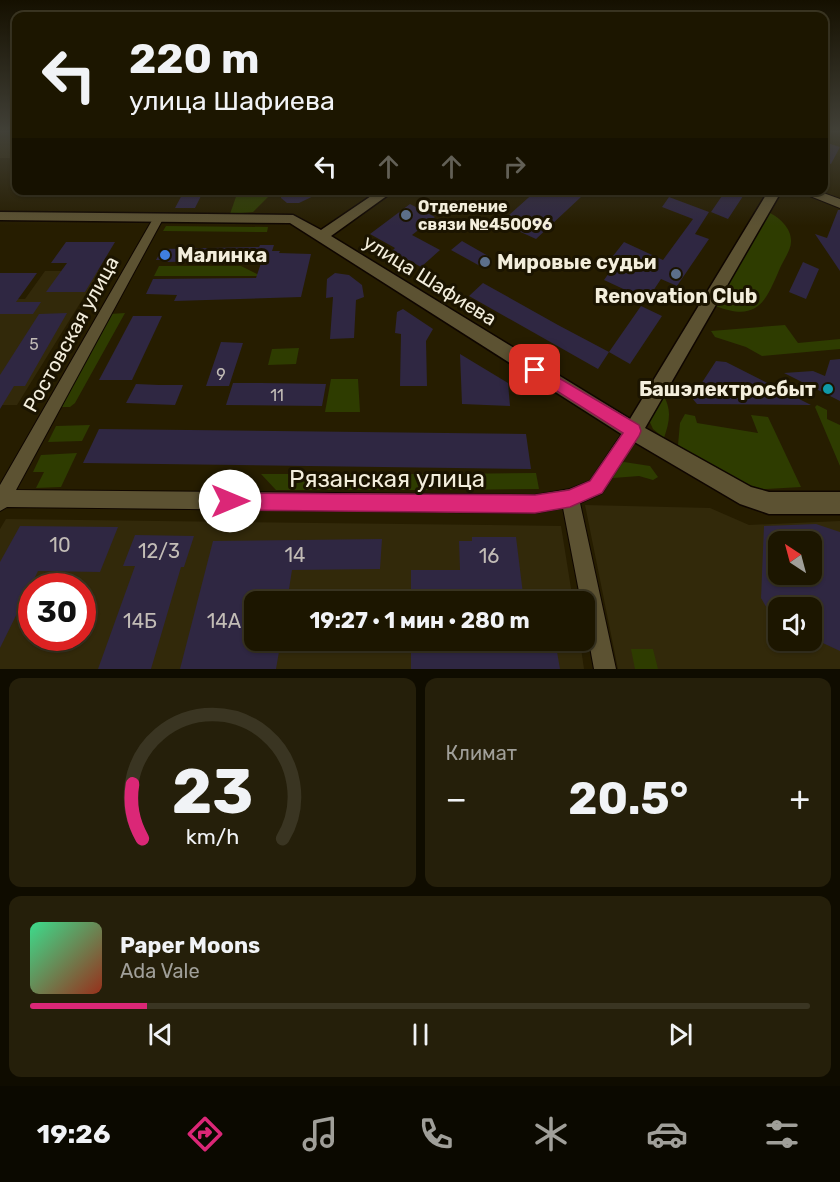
<!DOCTYPE html>
<html lang="ru">
<head>
<meta charset="utf-8">
<style>
  body { margin:0; font-family:Rubik,sans-serif; background:#251f0a; color:#f1f3f6; height:100vh; display:flex; flex-direction:column; font-size:22px; white-space:nowrap }
  * { box-sizing:border-box; margin:0 }
  p { font-size:20px; color:#a09f99 }
  .icon { flex:none; width:33px; height:33px; fill:none; stroke:currentColor; stroke-width:2; stroke-linecap:round; stroke-linejoin:round }
  .map { position:relative; height:669px; overflow:hidden }
  .panel { display:flex; flex-direction:column; gap:9px; padding:9px; background:#0f0c00; flex:1 }
  .panel>* { flex:none }
  .guide { position:absolute; left:12px; top:12px; width:816px; height:183px; border-radius:12px; box-shadow:0 2px 4px #0004,0 0 0 2px #3a3522; background:#1c1600; color:#f1f3f6; overflow:hidden }
  .needle { width:39px; rotate:324deg }
  .buttons { position:absolute; left:768px; top:531px; display:grid; gap:12px }
  .buttons a { display:grid; place-items:center; width:54px; height:54px; border-radius:12px; background:#1c1600; box-shadow:0 2px 4px #0004,0 0 0 2px #3a3522; font-size:30px }
  .speed { position:absolute; left:18px; top:573px; display:flex; gap:12px; font-size:30px; font-weight:700; text-align:center }
  .speed>* { display:grid; place-content:center; width:78px; height:78px; border-radius:50%; background:#1c1600; box-shadow:0 2px 4px #0004,0 0 0 2px #3a3522; line-height:1 }
  .speed .limit { border:9px solid #d22; background:#fff; color:#111 }
  .pin { position:absolute; display:grid; place-items:center; width:51px; height:51px; color:#fff; margin:-26px; border-radius:12px; box-shadow:0 3px 9px #0006 }
  .me { position:absolute; width:66px; margin:-33px; rotate:90deg; stroke-linejoin:round; filter:drop-shadow(0 0 4px #0008) }
  .turn { display:flex; align-items:center; gap:21px; height:126px; padding:0 18px; font-size:27px }
  .turn .icon { width:78px; height:78px; stroke-width:2.5 }
  .turn b { display:block; font-size:42px; line-height:51px }
  .lanes { display:flex; align-items:center; height:57px; padding:0 18px; background:#0003; justify-content:center; gap:30px; direction:ltr }
  .lanes .off { opacity:.35 }
  .big { font-size:45px; font-weight:700; line-height:1.1 }
  .panel .tile { flex:1; display:flex; flex-direction:column; justify-content:center; gap:9px; min-width:0; padding:0 21px; border-radius:12px; background:#251f0a }
  .panel .dial { align-items:center; gap:0 }
  .dial svg { height:156px; overflow:visible; fill:none; stroke:#3a3522; stroke-width:7; stroke-linecap:round; text-anchor:middle }
  .dial text { fill:#f1f3f6; stroke:none }
  .song { display:flex; align-items:center; gap:18px }
  .cover { width:72px; height:72px; border-radius:9px; background:linear-gradient(135deg,hsl(150 70% 55%),hsl(10 70% 35%)) }
  .played { height:6px; border-radius:3px; background:linear-gradient(90deg,#db2777 15%,#3a3522 15%) }
  .keys { display:flex; justify-content:space-around; direction:ltr }
  .heat { display:flex; justify-content:space-between; align-items:center; font-size:33px; direction:ltr }
  .panel .tiles { flex:1; display:grid; gap:9px; grid-template-columns:1fr 1fr }
  .tile:last-child { grid-column:span 2 }
  .trip { position:absolute; left:244px; top:591px; width:351px; height:60px; border-radius:12px; background:#1c1600; box-shadow:0 2px 4px #0004,0 0 0 2px #3a3522; font-weight:700; line-height:60px; text-align:center }
  .dock { display:flex; height:96px; justify-content:space-around; align-items:center; background:#0b0900; color:#a09f99 }
  .dock .icon { width:42px; height:42px }
  .dock .current { color:#db2777 }
  .dock b { font-size:27px; color:#f1f3f6 }
  .map>svg:first-child { display:block }
  .built { fill:#32290a; fill-rule:evenodd }
  .green { fill:#2e3c00 }
  .building { fill:#2f2742; fill-rule:evenodd }
  .lines { fill:none; stroke-linecap:round; stroke-linejoin:round }
  .minor-casing { stroke:#0f0600; stroke-width:2 }
  .tertiary-casing { stroke:#0f0600; stroke-width:3 }
  .secondary-casing { stroke:#0f0600; stroke-width:2 }
  .minor { fill:#5c5232; fill-rule:evenodd }
  .tertiary { fill:#5c5232; fill-rule:evenodd }
  .secondary { fill:#5c5232; fill-rule:evenodd }
  .route { fill:#db2777; stroke:#8e194d; stroke-width:1.5 }
  .service-dot { fill:#5c6f8a; stroke:#1b1400; stroke-width:2 }
  .shop-dot { fill:#3f7fe0; stroke:#1b1400; stroke-width:2 }
  .culture-dot { fill:#0f9aa8; stroke:#1b1400; stroke-width:2 }
  .labels { text-anchor:middle; stroke-width:6; stroke-linejoin:round; paint-order:stroke }
  .far-poi-label { font-size:16px; font-weight:bold; fill:#f3eedc; stroke:#1b1400; text-anchor:start }
  .number-label { font-size:16px; fill:#c2bcb6 }
  .poi-label { font-size:20px; font-weight:bold; fill:#f3eedc; stroke:#1b1400; text-anchor:start }
  .street-label { font-size:20px; fill:#f3eedc; stroke:#1b1400 }
  .near-number-label { font-size:20px; fill:#c2bcb6 }
  .near-street-label { font-size:24px; fill:#f3eedc; stroke:#1b1400 }
</style>
</head>
<body>
<div class="map">
<svg width="840" height="669" viewBox="0 0 840 669">
  <rect width="100%" height="100%" fill="#261d00"/>
  <!-- built -->
  <path class="built" d="M 0,132 L 16,132 L 16,151 L 10,158 L 0,158 Z
    M 45,271 L 100,271 L 17,405 L 0,405 L 0,299 L 25,299 Z
    M 585,505 L 710,508 L 749,525 L 840,521 L 840,669 L 618,669 ZM 778,542 L 812,542 L 812,574 L 778,574 ZM 778,608 L 812,608 L 812,640 L 778,640 Z
    M 6,519 L 561,526 L 573,601 L 255,602 L 255,640 L 580,641 L 584,669 L 0,669 L 0,529 ZM 32,586 L 82,586 L 82,638 L 32,638 Z"/>
  <!-- green -->
  <path class="green" d="M 238,191 L 316,191 L 274,191 L 253,212 L 230,214 Z
    M 770,213 C 780,218 792,229 791,242 C 791,250 783,261 780,268 C 765,303 758,322 715,306 Z
    M 166,226 L 268,227 L 267,232 L 163,231 Z
    M 159,266 L 241,266 L 261,276 L 154,276 Z
    M 125,313 L 75,403 L 70,407 L 60,407 L 110,314 Z
    M 83,316 L 88,319 L 39,401 L 29,404 Z
    M 785,325 L 798,343 L 840,339 L 840,349 L 762,356 L 746,347 L 715,337 L 711,331 Z
    M 299,348 L 296,364 L 268,365 L 272,349 Z
    M 331,379 L 358,379 L 360,412 L 325,412 Z
    M 662,393 C 672,409 670,420 664,438 L 653,429 L 648,418 Z
    M 817,405 L 827,410 L 827,419 L 840,425 L 840,466 L 815,407 Z
    M 685,414 L 695,416 L 697,423 L 758,433 L 751,415 L 768,417 L 801,487 L 748,490 L 678,445 L 680,423 Z
    M 90,425 L 82,441 L 48,442 L 56,426 Z
    M 77,453 L 61,487 L 36,488 L 44,472 L 33,472 L 41,455 Z
    M 624,462 L 650,466 L 658,477 L 653,480 L 639,476 L 613,478 L 611,473 L 615,467 Z
    M 536,473 L 539,489 L 450,490 L 449,474 Z
    M 261,474 L 429,474 L 429,490 L 276,490 Z
    M 631,649 L 653,649 L 658,669 L 635,669 Z"/>
  <!-- building -->
  <path class="building" d="M 824,142 L 840,147 L 831,164 L 824,161 Z
    M 187,190 L 204,190 L 195,208 L 175,208 L 183,193 Z
    M 537,190 L 552,194 L 556,190 L 565,190 L 581,197 L 536,239 L 514,229 L 522,221 L 509,215 Z
    M 726,190 L 747,190 L 728,219 L 711,212 Z
    M 282,192 L 322,192 L 299,203 L 287,203 L 281,198 Z
    M 669,197 L 709,212 L 695,234 L 709,239 L 677,286 L 661,279 L 647,300 L 604,280 L 619,259 L 613,256 L 624,242 L 663,260 L 693,219 L 662,207 Z
    M 410,204 L 435,217 L 412,235 L 440,250 L 421,267 L 392,251 L 395,248 L 370,234 Z
    M 838,210 L 840,210 L 840,271 L 815,234 L 827,238 Z
    M 462,241 L 490,257 L 480,266 L 451,250 Z
    M 66,242 L 115,242 L 85,292 L 46,292 L 67,263 L 51,263 Z
    M 260,245 L 274,245 L 272,251 L 280,251 L 279,253 L 311,254 L 301,297 L 174,301 L 177,295 L 146,294 L 153,279 L 256,278 L 262,260 L 167,262 L 169,260 L 156,260 L 162,249 L 259,247 Z
    M 803,262 L 819,269 L 806,299 L 789,292 Z
    M 0,273 L 37,273 L 16,302 L 41,302 L 33,314 L 0,314 Z
    M 335,273 L 349,275 L 362,285 L 364,297 L 356,300 L 354,338 L 330,339 L 333,297 L 326,298 L 327,279 Z
    M 483,283 L 558,325 L 609,352 L 598,369 L 469,296 Z
    M 641,306 L 662,316 L 630,364 L 609,352 Z
    M 403,309 L 433,329 L 426,341 L 427,386 L 400,386 L 401,334 L 395,333 L 397,312 Z
    M 67,313 L 25,386 L 14,386 L 0,409 L 0,375 L 39,314 Z
    M 133,316 L 162,316 L 132,380 L 99,380 Z
    M 221,342 L 243,343 L 229,386 L 206,386 Z
    M 460,354 L 508,383 L 510,406 L 462,404 Z
    M 840,359 L 840,401 L 784,373 L 813,371 L 825,376 L 830,360 Z
    M 716,361 L 726,362 L 811,405 L 697,404 L 692,398 Z
    M 233,383 L 261,383 L 326,384 L 322,406 L 226,405 Z
    M 136,384 L 159,385 L 183,385 L 175,405 L 126,403 Z
    M 99,429 L 526,434 L 531,469 L 83,463 Z
    M 816,524 L 840,532 L 840,651 L 812,638 L 812,608 L 778,608 L 778,627 L 761,598 L 764,526 ZM 778,542 L 812,542 L 812,574 L 778,574 Z
    M 20,526 L 118,527 L 100,572 L 38,571 L 0,648 L 0,562 Z
    M 135,535 L 194,536 L 184,567 L 181,567 L 151,669 L 98,669 L 135,566 L 123,566 Z
    M 472,537 L 516,537 L 524,602 L 411,602 L 411,570 L 460,570 L 459,541 L 472,541 Z
    M 382,539 L 380,569 L 292,570 L 287,602 L 255,602 L 255,640 L 281,640 L 276,669 L 180,669 L 213,541 Z
    M 411,640 L 555,640 L 560,669 L 411,669 Z"/>
  <g class="lines">
    <defs>
      <path id="minor" d="M 159,214 L 164,217 L 16,490 L 535,495 L 570,489 L 590,481 L 627,426 L 633,424 L 639,426 L 641,431 L 602,493 L 580,503 L 616,669 L 594,669 L 585,620 L 585,602 L 581,602 L 563,508 L 535,513 L 7,507 L 0,511 L 0,485 L 154,217 Z"/>
      <path id="tertiary" d="M 380,190 L 395,190 L 331,236 L 630,419 L 769,190 L 782,190 L 645,428 L 751,487 L 769,492 L 840,492 L 840,514 L 769,514 L 740,504 L 626,437 L 290,223 L 0,220 L 0,212 L 293,215 L 321,230 Z"/>
      <path id="secondary" d="M 795,190 L 815,190 L 840,199 L 840,208 Z"/>
    </defs>
    <!-- minor casing -->
    <use href="#minor" class="minor-casing"/>
    <!-- tertiary casing -->
    <use href="#tertiary" class="tertiary-casing"/>
    <!-- secondary casing -->
    <use href="#secondary" class="secondary-casing"/>
    <!-- minor -->
    <use href="#minor" class="minor"/>
    <!-- tertiary -->
    <use href="#tertiary" class="tertiary"/>
    <!-- secondary -->
    <use href="#secondary" class="secondary"/>
  </g>
  <!-- sky -->
  <linearGradient id="sky" x2="0" y2="1"><stop stop-color="#151000"/><stop offset="0.58" stop-color="#414037"/><stop offset="1" stop-color="#414037" stop-opacity="0"/></linearGradient>
  <rect width="840" height="226" fill="url(#sky)"/>
  <!-- route -->
  <path class="route" d="M 535,364 L 639,425 L 641,431 L 639,436 L 602,493 L 570,507 L 535,513 L 230,510 L 224,508 L 221,501 L 224,495 L 230,493 L 535,495 L 569,490 L 590,481 L 623,433 L 530,374 L 528,370 L 530,365 Z"/>
  <!-- markers -->
  <g class="service-dot">
    <circle cx="406" cy="215" r="6"/>
    <circle cx="485" cy="262" r="6"/>
    <circle cx="676" cy="274" r="6"/>
  </g>
  <circle class="shop-dot" cx="165" cy="255" r="6"/>
  <circle class="culture-dot" cx="828" cy="389" r="6"/>
  <g class="labels">
    <!-- far-poi labels -->
    <g class="far-poi-label">
      <text x="418" y="212">Отделение<tspan x="418" dy="18">связи №450096</tspan></text>
    </g>
    <!-- number labels -->
    <g class="number-label">
      <text x="34" y="350">5</text>
      <text x="221" y="380">9</text>
      <text x="277" y="401">11</text>
    </g>
    <!-- poi labels -->
    <g class="poi-label">
      <text x="177" y="262">Малинка</text>
      <text x="497" y="269">Мировые судьи</text>
      <text x="676" y="303" text-anchor="middle">Renovation Club</text>
      <text x="816" y="396" text-anchor="end">Башэлектросбыт</text>
    </g>
    <!-- street labels -->
    <g class="street-label">
      <text transform="translate(430 280) rotate(32)" y="7">улица Шафиева</text>
      <text transform="translate(71 334) rotate(-61)" y="7">Ростовская улица</text>
    </g>
    <!-- near-number labels -->
    <g class="near-number-label">
      <text x="60" y="552">10</text>
      <text x="159" y="558">12/3</text>
      <text x="295" y="562">14</text>
      <text x="489" y="563">16</text>
      <text x="140" y="628">14Б</text>
      <text x="224" y="628">14А</text>
    </g>
    <!-- near-street labels -->
    <g class="near-street-label">
      <text x="387" y="487">Рязанская улица</text>
    </g>
  </g>
</svg>
<div class="buttons">
<a><svg class="needle" viewBox="-14 -14 28 28"><path d="M0-13l5 13h-10z" fill="#e53935"/><path d="M0 13l5-13h-10z" fill="#a09f99"/></svg></a>
<a><svg class="icon" aria-label="sound" viewBox="0 0 24 24"><path d="M4 9h4l5-4v14l-5-4H4zM17 9q2 3 0 6"/></svg></a>
</div>
<div class="speed"><div class="limit">30</div></div>
<div class="pin" style="left:535px;top:370px;background:#d93025"><svg class="icon" aria-label="arrive" viewBox="0 0 24 24"><path d="M6 21V4h12l-3 4 3 4H6"/></svg></div>
<svg class="me" style="left:230px;top:501px" viewBox="-20 -20 40 40"><circle r="19" fill="#fff"/><path d="M0-13L10 11 0 6-10 11z" fill="#db2777"/></svg>
<div class="trip">19:27 · 1 мин · 280 m</div>
<div class="guide">
<div class="turn"><svg class="icon" aria-label="left" viewBox="0 0 24 24"><path d="M17 20v-9H6M10 6l-5 5 5 5"/></svg><div><b>220 m</b>улица Шафиева</div></div>
<div class="lanes"><svg class="icon" aria-label="left" viewBox="0 0 24 24"><path d="M17 20v-9H6M10 6l-5 5 5 5"/></svg><svg class="icon off" aria-label="ahead" viewBox="0 0 24 24"><path d="M12 20V5M6 11l6-6 6 6"/></svg><svg class="icon off" aria-label="ahead" viewBox="0 0 24 24"><path d="M12 20V5M6 11l6-6 6 6"/></svg><svg class="icon off" aria-label="right" viewBox="0 0 24 24"><path d="M7 20v-9h11M14 6l5 5-5 5"/></svg></div>
</div>
</div>
<section class="panel">
<div class="tiles">
<div class="tile dial"><svg viewBox="0 0 100 80">
<path d="M14 69A42 42 0 1 1 86 69"/>
<path d="M14 69A42 42 0 0 1 9 41" stroke="#db2777"/>
<text x="50" y="56" font-size="32" font-weight="700">23</text>
<text x="50" y="72" font-size="11">km/h</text>
</svg></div>
<div class="tile"><p>Климат</p>
<div class="heat"><a>−</a><b class="big">20.5°</b><a>+</a></div>
</div>
<div class="tile">
<div class="song"><i class="cover"></i><div><b>Paper Moons</b><p>Ada Vale</p></div></div>
<div class="played"></div>
<div class="keys"><svg class="icon" aria-label="previous" viewBox="0 0 24 24"><path d="M18 5L8 12l10 7zM5 5v14"/></svg><svg class="icon" aria-label="pause" viewBox="0 0 24 24"><path d="M8 5v14M16 5v14"/></svg><svg class="icon" aria-label="next" viewBox="0 0 24 24"><path d="M6 5l10 7-10 7zM19 5v14"/></svg></div>
</div>
</div>
</section>
<nav class="dock">
<b>19:26</b>
<svg class="icon current" aria-label="directions" viewBox="0 0 24 24"><path d="M12 3l9 9-9 9-9-9zM9 14v-3h6M13 9l2 2-2 2"/></svg>
<svg class="icon" aria-label="music" viewBox="0 0 24 24"><path d="M9 18V5l10-2v13"/><circle cx="6" cy="18" r="3"/><circle cx="16" cy="16" r="3"/></svg>
<svg class="icon" aria-label="phone" viewBox="0 0 24 24"><path d="M5 4h4l2 5-3 2q2 4 5 5l2-3 5 2v4C11 20 4 13 5 4z"/></svg>
<svg class="icon" aria-label="climate" viewBox="0 0 24 24"><path d="M12 3v18M4 7l16 10M4 17L20 7"/></svg>
<svg class="icon" aria-label="car" viewBox="0 0 24 24"><path d="M5 17H2v-5l4-1 3-4h7l3 4 3 1v5h-3M9 17h6M6 11h13"/><circle cx="7" cy="17" r="2"/><circle cx="17" cy="17" r="2"/></svg>
<svg class="icon" aria-label="filters" viewBox="0 0 24 24"><path d="M4 7h16M4 17h16"/><circle cx="9" cy="7" r="2"/><circle cx="15" cy="17" r="2"/></svg>
</nav>
</body>
</html>
